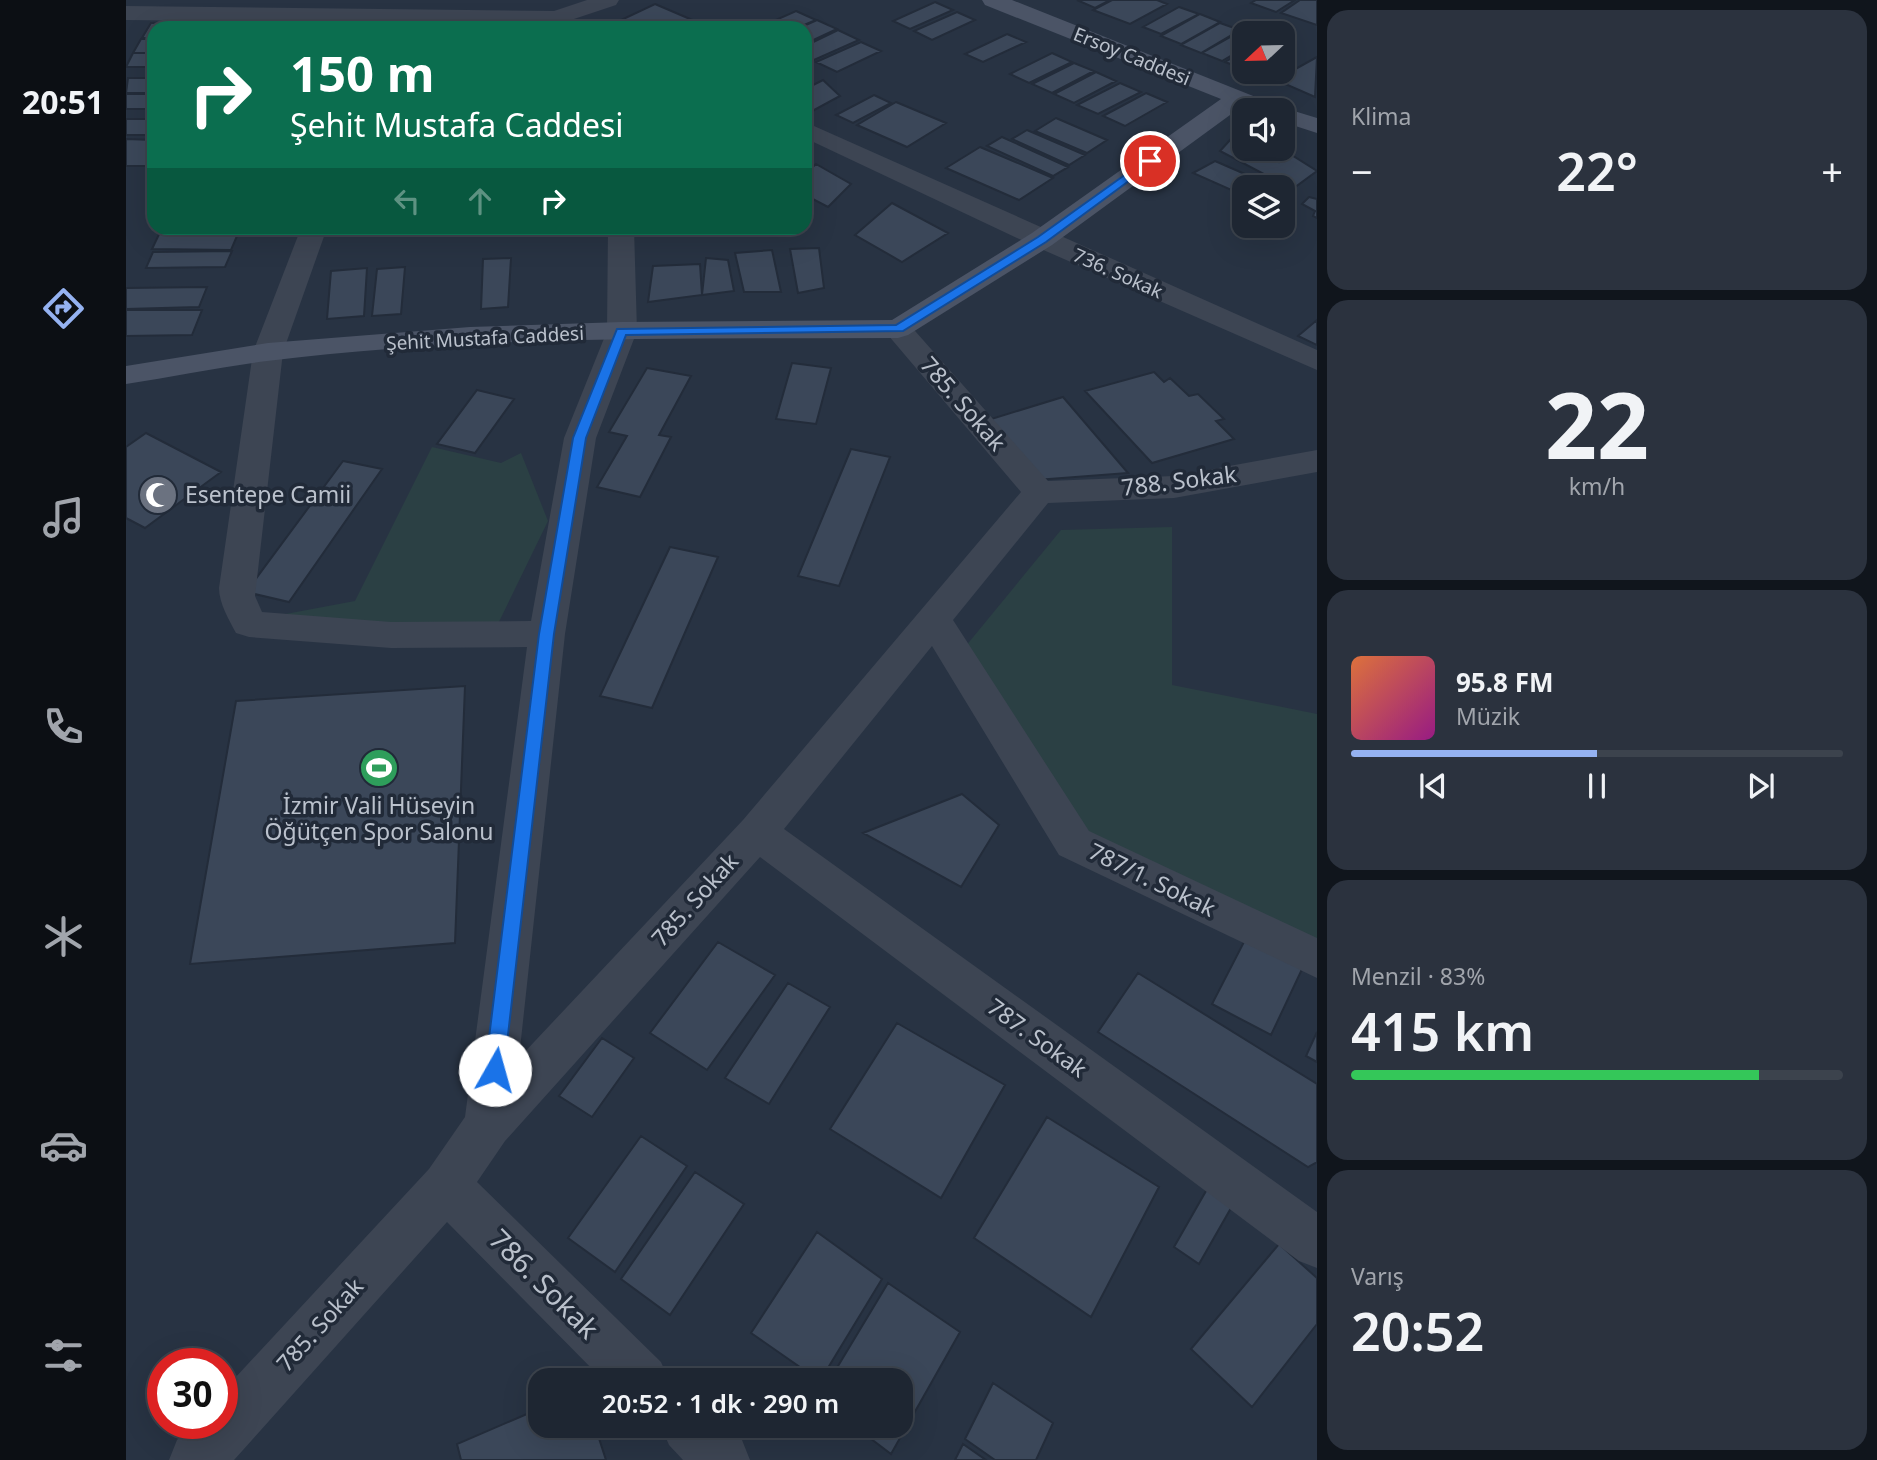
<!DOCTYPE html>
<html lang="tr">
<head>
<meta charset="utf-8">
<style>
  body { margin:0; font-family:"Noto Sans",sans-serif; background:#2b323e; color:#f1f3f6; height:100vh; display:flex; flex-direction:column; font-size:26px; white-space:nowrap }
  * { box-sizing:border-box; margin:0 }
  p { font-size:23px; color:#a1a5ac }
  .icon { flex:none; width:38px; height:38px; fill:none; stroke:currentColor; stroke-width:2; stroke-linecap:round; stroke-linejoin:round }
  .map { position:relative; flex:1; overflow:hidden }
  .details { display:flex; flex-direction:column; gap:10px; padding:10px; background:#10151c; width:560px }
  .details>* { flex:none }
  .hud { position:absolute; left:21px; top:21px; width:665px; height:214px; border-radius:21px; box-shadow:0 7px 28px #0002,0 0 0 2px #3c434d; background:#0b6e4f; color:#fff; overflow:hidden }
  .needle { width:46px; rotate:248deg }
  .tools { position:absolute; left:1106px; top:21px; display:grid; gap:14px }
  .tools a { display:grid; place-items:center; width:63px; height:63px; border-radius:14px; background:#1e2632; box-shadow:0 7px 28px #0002,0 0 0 2px #3c434d; font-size:35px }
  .speed { position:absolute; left:21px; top:1348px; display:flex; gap:14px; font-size:35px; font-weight:700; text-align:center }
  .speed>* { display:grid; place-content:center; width:91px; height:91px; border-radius:50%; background:#1e2632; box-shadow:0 7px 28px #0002,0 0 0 2px #3c434d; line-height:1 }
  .speed .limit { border:10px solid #d22; background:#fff; color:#111 }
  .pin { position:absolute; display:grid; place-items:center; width:60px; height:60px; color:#fff; margin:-30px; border:4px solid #fff; border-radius:50%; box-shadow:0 2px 7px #0007 }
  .me { position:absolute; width:77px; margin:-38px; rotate:7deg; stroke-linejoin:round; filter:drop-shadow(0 0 5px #0008) }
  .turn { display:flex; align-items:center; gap:24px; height:147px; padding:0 28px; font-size:32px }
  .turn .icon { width:91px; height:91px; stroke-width:2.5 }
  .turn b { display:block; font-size:49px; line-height:60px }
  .lanes { display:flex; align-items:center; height:66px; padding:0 28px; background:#0003; justify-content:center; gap:35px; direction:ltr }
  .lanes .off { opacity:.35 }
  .big { font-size:52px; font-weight:600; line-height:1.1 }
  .details .card { flex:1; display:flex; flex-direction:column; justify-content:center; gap:10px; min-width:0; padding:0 24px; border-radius:21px; background:#2b323e }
  .details .dial { align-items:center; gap:0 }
  .dial b { font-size:91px; line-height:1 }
  .song { display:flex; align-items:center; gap:21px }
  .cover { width:84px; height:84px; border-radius:10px; background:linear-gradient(135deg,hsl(20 70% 55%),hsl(310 70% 35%)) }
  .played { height:7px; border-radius:4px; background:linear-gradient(90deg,#95b2f1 50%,#3c434d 50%) }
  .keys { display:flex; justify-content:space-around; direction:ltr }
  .heat { display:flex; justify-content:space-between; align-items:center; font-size:38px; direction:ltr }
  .charge { height:10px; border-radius:5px; background:linear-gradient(90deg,#34c759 83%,#3c434d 0) }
  .trip { position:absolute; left:402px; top:1368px; width:385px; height:70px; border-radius:21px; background:#1e2632; box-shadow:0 7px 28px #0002,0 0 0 2px #3c434d; font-weight:600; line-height:70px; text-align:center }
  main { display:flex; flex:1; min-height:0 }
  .menu { display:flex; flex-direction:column; width:126px; justify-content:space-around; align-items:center; background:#0c0f14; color:#a1a5ac }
  .menu .icon { width:49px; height:49px }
  .menu .active { color:#95b2f1 }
  .menu b { font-size:32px; color:#f1f3f6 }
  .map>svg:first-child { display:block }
  .green { fill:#2b4044 }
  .building { fill:#3b4759; stroke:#232c3a; stroke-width:2 }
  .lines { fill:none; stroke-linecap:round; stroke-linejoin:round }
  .street { fill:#3d4553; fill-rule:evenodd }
  .secondary { fill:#4b5466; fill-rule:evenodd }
  .route { fill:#1a73e8; stroke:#114b97; stroke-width:2 }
  .labels { text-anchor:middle; stroke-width:7; stroke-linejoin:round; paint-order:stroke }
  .far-street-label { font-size:19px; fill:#bac1cc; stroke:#212a38 }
  .street-label { font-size:23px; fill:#bac1cc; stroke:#212a38 }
  .poi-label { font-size:23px; fill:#bac1cc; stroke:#212a38; text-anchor:start }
  .near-street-label { font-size:28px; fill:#bac1cc; stroke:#212a38 }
</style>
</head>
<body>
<main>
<nav class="menu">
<b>20:51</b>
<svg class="icon active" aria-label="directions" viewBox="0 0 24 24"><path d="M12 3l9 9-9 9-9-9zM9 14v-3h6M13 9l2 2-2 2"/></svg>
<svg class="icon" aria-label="music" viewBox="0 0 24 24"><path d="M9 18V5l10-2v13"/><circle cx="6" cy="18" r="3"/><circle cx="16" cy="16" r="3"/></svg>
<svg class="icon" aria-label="phone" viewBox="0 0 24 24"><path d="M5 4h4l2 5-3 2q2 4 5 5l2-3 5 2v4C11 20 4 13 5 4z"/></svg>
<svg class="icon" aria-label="climate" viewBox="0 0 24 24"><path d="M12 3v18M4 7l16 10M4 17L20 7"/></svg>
<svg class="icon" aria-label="car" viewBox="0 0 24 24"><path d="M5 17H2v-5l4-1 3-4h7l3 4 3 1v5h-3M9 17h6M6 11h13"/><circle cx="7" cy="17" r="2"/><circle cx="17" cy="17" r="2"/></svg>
<svg class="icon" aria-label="filters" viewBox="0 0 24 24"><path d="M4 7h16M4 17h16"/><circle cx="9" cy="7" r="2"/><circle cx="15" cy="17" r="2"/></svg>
</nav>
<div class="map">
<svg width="1191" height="1460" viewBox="0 0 1191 1460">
  <rect width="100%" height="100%" fill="#283343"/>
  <!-- green -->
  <path class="green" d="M 306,447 L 375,463 L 395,453 L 422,521 L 369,630 L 133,619 L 229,601 Z
    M 1046,527 L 1046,685 L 1191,714 L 1191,948 L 969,841 L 839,647 L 935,530 Z"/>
  <!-- building -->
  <path class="building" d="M 951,0 L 984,0 L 969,8 Z
    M 986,0 L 1031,0 L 1041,4 L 1004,24 L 967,10 Z
    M 1130,0 L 1169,0 L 1150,12 L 1125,3 Z
    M 1174,0 L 1191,0 L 1191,25 L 1155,13 Z
    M 809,2 L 827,10 L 784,29 L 767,21 Z
    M 529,4 L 585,28 L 509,28 L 493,21 Z
    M 1053,7 L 1073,14 L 1035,34 L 1017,27 Z
    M 670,11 L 690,20 L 671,28 L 632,28 Z
    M 831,12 L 849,20 L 806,40 L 788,31 Z
    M 1074,14 L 1094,22 L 1055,44 L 1035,36 Z
    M 691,20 L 711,29 L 679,44 L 679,28 L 673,28 Z
    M 100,22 L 97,28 L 28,28 L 28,38 L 16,38 L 25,23 Z
    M 1094,23 L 1114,30 L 1075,53 L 1055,45 Z
    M 162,24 L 230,24 L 228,28 L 160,28 Z
    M 712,30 L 733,40 L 688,60 L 679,56 L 679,46 Z
    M 1115,31 L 1122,33 L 1118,33 L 1118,48 L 1096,61 L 1076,53 Z
    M 881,34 L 900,42 L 857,62 L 839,54 Z
    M 15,39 L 28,39 L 28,53 L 7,53 Z
    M 735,42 L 755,51 L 711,72 L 690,62 Z
    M 1118,51 L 1118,69 L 1099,62 Z
    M 7,53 L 28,53 L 28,67 L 0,67 Z
    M 926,53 L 946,62 L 903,83 L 884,74 Z
    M 1191,57 L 1189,97 L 1150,80 Z
    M 948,63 L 968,71 L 926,93 L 906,84 Z
    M 970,72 L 990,81 L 948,103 L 928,94 Z
    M 2,78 L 28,78 L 28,93 L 0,93 Z
    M 697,80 L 714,96 L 679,115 L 679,89 Z
    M 994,83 L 1015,92 L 972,114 L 951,105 Z
    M 1020,93 L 1041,102 L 999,126 L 977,116 Z
    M 0,94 L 28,94 L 28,109 L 0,109 Z
    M 748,95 L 765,103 L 727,123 L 710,115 Z
    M 770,102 L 820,123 L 781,147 L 731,125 Z
    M 930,118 L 981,140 L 961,153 L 909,131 Z
    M 0,119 L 28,119 L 28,135 L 0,135 Z
    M 901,130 L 959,155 L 943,165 L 886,139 Z
    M 876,137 L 942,167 L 927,176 L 861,146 Z
    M 0,139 L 28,140 L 28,166 L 0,166 Z
    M 1104,140 L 1153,162 L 1164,154 L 1191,171 L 1161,193 L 1157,191 L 1157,187 L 1146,187 L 1125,179 L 1136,173 L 1094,151 Z
    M 854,147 L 927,178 L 893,200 L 820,168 Z
    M 1089,161 L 1135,181 L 1112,193 L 1067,173 Z
    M 690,164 L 725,184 L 702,207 L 679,195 L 679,174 Z
    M 1183,197 L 1191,199 L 1191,218 L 1187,216 L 1189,211 L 1176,204 Z
    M 766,203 L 822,233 L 776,262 L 729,235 Z
    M 36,228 L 114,229 L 105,250 L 26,249 Z
    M 693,248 L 698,288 L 672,293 L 664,249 Z
    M 646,250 L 655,292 L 618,292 L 609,253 Z
    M 106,251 L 99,267 L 20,268 L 27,252 Z
    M 385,258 L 382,307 L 355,309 L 357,259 Z
    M 580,258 L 602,260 L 608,291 L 576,295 Z
    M 574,264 L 576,295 L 522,302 L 527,266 Z
    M 279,267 L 275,314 L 246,316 L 251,269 Z
    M 241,268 L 238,316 L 201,319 L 205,271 Z
    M 81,287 L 73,307 L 0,309 L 0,288 Z
    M 0,310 L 76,310 L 66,335 L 0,336 Z
    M 1191,320 L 1191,345 L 1172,336 Z
    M 666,363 L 705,368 L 690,424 L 650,419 Z
    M 521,368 L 565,376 L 533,435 L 545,437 L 514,497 L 471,487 L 501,436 L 483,432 Z
    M 1028,372 L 1038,382 L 1044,378 L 1063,396 L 1072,394 L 1098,419 L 1090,421 L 1108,439 L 1026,463 L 959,391 Z
    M 351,390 L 388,399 L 349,453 L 311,444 Z
    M 937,397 L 1002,473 L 910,480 L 862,420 Z
    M 20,433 L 95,472 L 19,528 L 0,518 L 0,447 Z
    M 725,449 L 764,457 L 713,586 L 672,576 Z
    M 217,461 L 256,469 L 163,602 L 120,592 Z
    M 544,547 L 592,557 L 526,708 L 474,696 Z
    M 339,686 L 329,943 L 64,964 L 110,701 Z
    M 836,794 L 873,825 L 835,887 L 737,833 Z
    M 1121,936 L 1178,965 L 1145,1035 L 1086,1004 Z
    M 592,942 L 649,975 L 581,1070 L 524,1033 Z
    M 1012,973 L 1191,1084 L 1191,1162 L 1182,1167 L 972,1032 Z
    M 662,983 L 704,1007 L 643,1104 L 599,1078 Z
    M 771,1023 L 879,1085 L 815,1198 L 704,1129 Z
    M 1191,1032 L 1191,1062 L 1180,1056 Z
    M 476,1038 L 508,1058 L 466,1117 L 433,1096 Z
    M 921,1117 L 1033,1187 L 965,1317 L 848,1238 Z
    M 515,1136 L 561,1166 L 489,1272 L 442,1238 Z
    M 569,1172 L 618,1204 L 544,1315 L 495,1279 Z
    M 1084,1184 L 1109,1201 L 1073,1264 L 1048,1247 Z
    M 691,1232 L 756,1279 L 694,1381 L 625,1333 Z
    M 1153,1244 L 1191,1278 L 1191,1324 L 1126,1407 L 1065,1349 Z
    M 762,1283 L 834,1332 L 765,1454 L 728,1426 L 775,1426 L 775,1381 L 703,1381 Z
    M 867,1383 L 927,1423 L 910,1460 L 869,1460 L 839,1439 Z
    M 415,1408 L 415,1426 L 469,1426 L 480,1460 L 335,1460 L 331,1444 Z
    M 837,1444 L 860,1460 L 829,1460 Z"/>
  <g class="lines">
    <!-- street -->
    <path class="street" d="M 461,0 L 493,0 L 490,5 L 448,19 L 459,28 L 432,28 L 426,25 L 0,20 L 0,6 L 428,11 Z
      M 679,122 L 1191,350 L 1191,370 L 906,245 L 679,138 Z
      M 175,228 L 201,228 L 157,352 L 129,596 L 136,612 L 265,622 L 405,621 L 438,438 L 481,331 L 482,228 L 508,228 L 511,331 L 470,438 L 439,634 L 393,1058 L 617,820 L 895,492 L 762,335 L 757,329 L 762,323 L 772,320 L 782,323 L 922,481 L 1048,476 L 1191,450 L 1191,472 L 1048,498 L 922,503 L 827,620 L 963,831 L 1191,938 L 1191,978 L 933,855 L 806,646 L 658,829 L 1191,1212 L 1191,1268 L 1173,1261 L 634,857 L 379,1141 L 351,1182 L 535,1362 L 543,1381 L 478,1381 L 321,1222 L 108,1460 L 43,1460 L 51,1440 L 68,1423 L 96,1423 L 96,1392 L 303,1169 L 339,1117 L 401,647 L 265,648 L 123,637 L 110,633 C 103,620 93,603 93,588 L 127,352 Z
      M 535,1426 L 601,1426 L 616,1440 L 624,1460 L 557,1460 L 543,1445 Z"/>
    <!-- secondary -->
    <path class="secondary" d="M 856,0 L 886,0 L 1155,107 L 1191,118 L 1191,133 L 1157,122 L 1157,110 L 1124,110 L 1115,107 L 926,245 L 782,335 L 772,338 C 562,339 350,335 141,361 C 94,367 47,377 0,384 L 0,366 L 142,343 L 344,327 L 496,322 L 766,320 L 906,233 L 1095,99 L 859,5 Z"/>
  </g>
  <!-- route -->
  <path class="route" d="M 1021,159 L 1030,161 L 920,242 L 777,331 L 500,335 L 460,438 L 456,463 L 428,634 L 378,1070 L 376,1077 L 369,1079 L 362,1077 L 359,1070 L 413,634 L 447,438 L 491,329 L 770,325 L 912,237 Z"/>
  <!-- icons -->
  <defs>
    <symbol id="mosque-disc" viewBox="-11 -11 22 22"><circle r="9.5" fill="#6b7280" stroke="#212a38"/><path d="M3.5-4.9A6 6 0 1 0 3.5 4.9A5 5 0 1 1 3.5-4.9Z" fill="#fff"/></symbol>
    <symbol id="stadium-disc" viewBox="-11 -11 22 22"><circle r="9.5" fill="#2e9e5b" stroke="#212a38"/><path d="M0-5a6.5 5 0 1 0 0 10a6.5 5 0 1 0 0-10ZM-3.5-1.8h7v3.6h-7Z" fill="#fff"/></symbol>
  </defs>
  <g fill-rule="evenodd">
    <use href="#mosque-disc" x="10" y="473" width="44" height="44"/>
    <use href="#stadium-disc" x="231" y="746" width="44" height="44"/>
  </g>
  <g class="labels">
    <!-- far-street labels -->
    <g class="far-street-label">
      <text transform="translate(1006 56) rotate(22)" y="7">Ersoy Caddesi</text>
      <text transform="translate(992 273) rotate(24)" y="7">736. Sokak</text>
      <text transform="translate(359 338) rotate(-3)" y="7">Şehit Mustafa Caddesi</text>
    </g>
    <!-- street labels -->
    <g class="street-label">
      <text transform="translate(837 404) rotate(49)" y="8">785. Sokak</text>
      <text transform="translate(1053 481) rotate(-7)" y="8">788. Sokak</text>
      <text transform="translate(1026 880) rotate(26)" y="8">787/1. Sokak</text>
      <text transform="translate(569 900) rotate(-48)" y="8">785. Sokak</text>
      <text transform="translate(911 1038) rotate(36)" y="8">787. Sokak</text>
      <text transform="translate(194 1325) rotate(-48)" y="8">785. Sokak</text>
    </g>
    <!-- poi labels -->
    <g class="poi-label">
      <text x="59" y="503">Esentepe Camii</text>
      <text x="253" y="814" text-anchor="middle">İzmir Vali Hüseyin<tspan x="253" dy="26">Öğütçen Spor Salonu</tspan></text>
    </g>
    <!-- near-street labels -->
    <g class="near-street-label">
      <text transform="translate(418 1284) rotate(45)" y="10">786. Sokak</text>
    </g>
  </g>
</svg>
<div class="tools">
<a><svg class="needle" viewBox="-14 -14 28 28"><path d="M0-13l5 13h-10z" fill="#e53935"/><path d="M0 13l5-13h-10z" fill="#a1a5ac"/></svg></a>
<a><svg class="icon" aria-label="sound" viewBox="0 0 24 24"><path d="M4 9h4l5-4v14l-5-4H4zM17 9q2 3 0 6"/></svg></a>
<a><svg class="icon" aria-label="layers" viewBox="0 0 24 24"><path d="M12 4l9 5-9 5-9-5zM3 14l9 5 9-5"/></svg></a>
</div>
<div class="speed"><div class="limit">30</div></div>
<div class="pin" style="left:1024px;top:161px;background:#d93025"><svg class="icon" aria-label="arrive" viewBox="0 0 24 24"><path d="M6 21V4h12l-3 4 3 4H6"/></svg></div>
<svg class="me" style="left:369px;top:1070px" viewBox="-20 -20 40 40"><circle r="19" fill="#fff"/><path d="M0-13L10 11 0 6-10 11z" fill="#1a73e8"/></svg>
<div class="trip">20:52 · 1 dk · 290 m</div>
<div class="hud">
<div class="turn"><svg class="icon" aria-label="right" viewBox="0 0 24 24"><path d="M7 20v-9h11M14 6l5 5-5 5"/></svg><div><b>150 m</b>Şehit Mustafa Caddesi</div></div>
<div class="lanes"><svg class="icon off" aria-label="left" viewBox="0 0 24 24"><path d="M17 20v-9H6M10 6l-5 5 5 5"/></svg><svg class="icon off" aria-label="ahead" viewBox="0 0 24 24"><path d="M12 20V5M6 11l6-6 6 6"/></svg><svg class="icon" aria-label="right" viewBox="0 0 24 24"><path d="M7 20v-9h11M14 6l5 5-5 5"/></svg></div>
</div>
</div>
<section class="details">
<div class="card"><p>Klima</p>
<div class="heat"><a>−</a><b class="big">22°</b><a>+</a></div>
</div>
<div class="card dial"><b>22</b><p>km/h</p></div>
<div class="card">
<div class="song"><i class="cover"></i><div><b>95.8 FM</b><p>Müzik</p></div></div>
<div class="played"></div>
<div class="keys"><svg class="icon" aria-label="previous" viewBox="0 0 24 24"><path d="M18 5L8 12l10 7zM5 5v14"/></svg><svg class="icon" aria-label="pause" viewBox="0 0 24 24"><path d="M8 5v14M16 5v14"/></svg><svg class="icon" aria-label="next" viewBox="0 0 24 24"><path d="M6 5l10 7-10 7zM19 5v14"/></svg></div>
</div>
<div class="card"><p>Menzil · 83%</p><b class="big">415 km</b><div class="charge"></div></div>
<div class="card"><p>Varış</p><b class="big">20:52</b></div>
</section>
</main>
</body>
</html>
